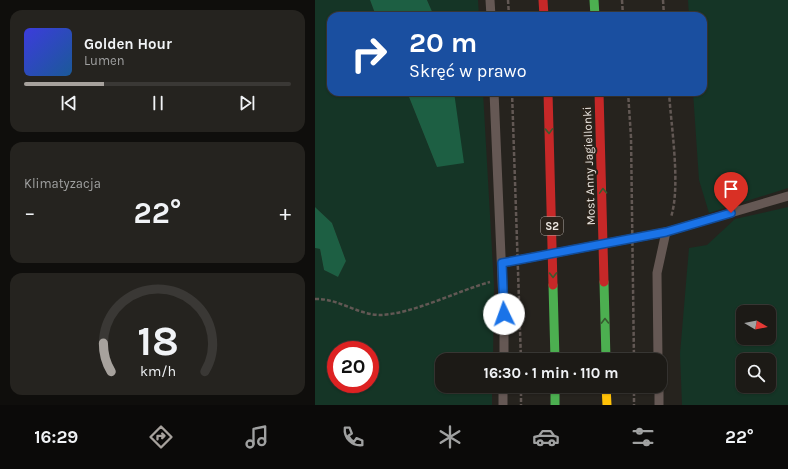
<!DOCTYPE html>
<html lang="pl">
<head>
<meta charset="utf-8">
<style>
  body { margin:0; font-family:Karla,sans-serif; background:#25231f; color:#f1f3f6; height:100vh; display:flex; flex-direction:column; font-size:15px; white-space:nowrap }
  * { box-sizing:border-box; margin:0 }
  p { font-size:13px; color:#a0a1a1 }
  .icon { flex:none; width:22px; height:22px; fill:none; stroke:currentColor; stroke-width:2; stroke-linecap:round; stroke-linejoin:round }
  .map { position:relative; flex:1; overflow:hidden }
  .side { display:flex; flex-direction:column; gap:10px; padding:10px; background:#0f0e0c; width:315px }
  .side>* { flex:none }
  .top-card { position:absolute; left:12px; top:12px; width:380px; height:84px; border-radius:12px; box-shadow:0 1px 3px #0004,0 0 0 1px #3a3835; background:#1a4fa0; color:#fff; overflow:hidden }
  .needle { width:26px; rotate:100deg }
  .tools { position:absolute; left:421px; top:305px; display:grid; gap:8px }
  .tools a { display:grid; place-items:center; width:40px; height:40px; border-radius:8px; background:#1c1a16; box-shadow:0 1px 3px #0004,0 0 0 1px #3a3835; font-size:20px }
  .speed { position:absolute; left:12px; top:341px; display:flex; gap:8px; font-size:20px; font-weight:700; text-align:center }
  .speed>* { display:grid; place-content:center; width:52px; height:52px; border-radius:50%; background:#1c1a16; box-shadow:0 1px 3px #0004,0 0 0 1px #3a3835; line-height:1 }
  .speed .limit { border:6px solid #d22; background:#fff; color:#111 }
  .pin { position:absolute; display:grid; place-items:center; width:34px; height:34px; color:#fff; margin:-41px -17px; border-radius:50% 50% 50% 0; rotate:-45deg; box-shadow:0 0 4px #0007 }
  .pin .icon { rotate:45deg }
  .me { position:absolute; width:44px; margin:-22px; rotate:357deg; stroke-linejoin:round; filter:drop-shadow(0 0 3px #0008) }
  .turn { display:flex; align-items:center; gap:14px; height:84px; padding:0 16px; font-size:18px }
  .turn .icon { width:52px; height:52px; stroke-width:2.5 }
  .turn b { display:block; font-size:28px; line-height:34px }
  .big { font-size:30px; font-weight:700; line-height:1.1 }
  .side .tile { flex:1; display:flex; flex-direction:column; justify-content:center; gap:6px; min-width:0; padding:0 14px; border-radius:12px; background:#25231f }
  .side .dial { align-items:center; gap:0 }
  .dial svg { height:104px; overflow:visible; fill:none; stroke:#3a3835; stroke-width:7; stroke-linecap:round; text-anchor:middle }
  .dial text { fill:#f1f3f6; stroke:none }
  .song { display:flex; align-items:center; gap:12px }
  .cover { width:48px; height:48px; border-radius:6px; background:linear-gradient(135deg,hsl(240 70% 55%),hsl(210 70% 35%)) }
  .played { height:4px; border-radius:2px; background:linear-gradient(90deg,#a7a29d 30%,#3a3835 30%) }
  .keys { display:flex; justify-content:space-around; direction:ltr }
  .heat { display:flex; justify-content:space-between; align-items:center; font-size:22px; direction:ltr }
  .trip { position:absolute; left:120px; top:353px; width:232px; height:40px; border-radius:12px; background:#1c1a16; box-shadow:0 1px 3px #0004,0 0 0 1px #3a3835; font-weight:700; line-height:40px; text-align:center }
  .tab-bar { display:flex; height:64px; justify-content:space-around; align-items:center; background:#0b0a09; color:#a0a1a1 }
  .tab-bar .icon { width:28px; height:28px }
  .tab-bar .current { color:#a7a29d }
  .tab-bar b { font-size:18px; color:#f1f3f6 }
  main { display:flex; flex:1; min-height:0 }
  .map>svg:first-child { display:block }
  .green { fill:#153526; fill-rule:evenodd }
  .forest { fill:#1d5f43 }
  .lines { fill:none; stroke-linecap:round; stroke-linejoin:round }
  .path { stroke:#625854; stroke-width:2.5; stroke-dasharray:4 2; stroke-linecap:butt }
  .lane { stroke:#655854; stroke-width:9 }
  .fast { stroke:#4caf50; stroke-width:9 }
  .slow { stroke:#ffc107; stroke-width:9 }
  .jam { stroke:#c62828; stroke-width:9 }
  .path-bridge { stroke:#625854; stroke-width:2.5; stroke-dasharray:4 2; stroke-linecap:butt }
  .fast-bridge { stroke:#4caf50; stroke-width:9 }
  .jam-bridge { stroke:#c62828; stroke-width:9 }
  .oneway { stroke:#385b30 }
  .route-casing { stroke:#114b97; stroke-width:10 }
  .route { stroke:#1a73e8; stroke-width:7 }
  .labels { text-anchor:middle; stroke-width:4; stroke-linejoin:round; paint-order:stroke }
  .shield { fill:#2a231b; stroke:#b2aca6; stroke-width:1 }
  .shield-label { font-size:11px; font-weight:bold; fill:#ece7e1 }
  .street-label { font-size:12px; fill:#ece7e1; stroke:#2a231b }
</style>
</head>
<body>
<main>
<section class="side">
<div class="tile">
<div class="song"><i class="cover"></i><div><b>Golden Hour</b><p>Lumen</p></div></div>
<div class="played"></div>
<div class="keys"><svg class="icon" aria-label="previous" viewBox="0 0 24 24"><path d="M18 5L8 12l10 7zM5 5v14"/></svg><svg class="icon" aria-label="pause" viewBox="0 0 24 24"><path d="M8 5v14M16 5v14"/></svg><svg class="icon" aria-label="next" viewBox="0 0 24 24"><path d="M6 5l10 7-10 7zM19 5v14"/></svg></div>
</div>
<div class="tile"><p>Klimatyzacja</p>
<div class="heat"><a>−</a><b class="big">22°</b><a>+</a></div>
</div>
<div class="tile dial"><svg viewBox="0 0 100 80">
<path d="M14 69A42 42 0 1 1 86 69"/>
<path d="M14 69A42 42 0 0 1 8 47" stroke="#a7a29d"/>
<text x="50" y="56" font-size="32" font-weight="700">18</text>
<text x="50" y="72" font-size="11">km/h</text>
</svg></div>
</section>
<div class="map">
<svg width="473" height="405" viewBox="0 0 473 405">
  <rect width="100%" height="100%" fill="#26231e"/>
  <!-- green -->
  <path class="green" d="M 0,0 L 55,0 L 61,16 L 16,16 L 16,92 L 92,92 L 122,167 L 139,92 L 168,92 L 179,286 L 178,360 L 127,360 L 127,386 L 177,386 L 177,405 L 0,405 L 0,248 L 5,249 L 9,270 L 23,277 L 31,261 L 17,223 L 0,207 ZM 21,350 L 55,350 L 55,384 L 21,384 Z
    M 112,0 L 163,0 L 164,16 L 119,16 Z
    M 373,0 L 473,0 L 473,188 L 394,213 L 384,180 L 378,92 L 388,92 L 388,16 L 374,16 Z
    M 473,207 L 473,405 L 367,405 L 365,354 L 374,248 L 392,245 L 420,219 ZM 428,312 L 454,312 L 454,338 L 428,338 ZM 428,360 L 454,360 L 454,386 L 428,386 Z"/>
  <!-- forest -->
  <path class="forest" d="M 55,0 L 112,0 L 119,16 L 61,16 Z
    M 92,92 L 139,92 L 149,163 L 122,167 Z
    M 0,207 L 17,223 L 31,261 L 23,277 L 9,270 L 5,249 L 0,248 Z"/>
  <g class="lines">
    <!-- path -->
    <path class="path" d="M 193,0 L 194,16
      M 307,0 L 308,16
      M 348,0 L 349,16
      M 354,92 C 356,126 366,186 356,217
      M 0,299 C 23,298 43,315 65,315 C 98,314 142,291 175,282
      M 206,386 L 206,405
      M 319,386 L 319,405"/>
    <!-- lane -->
    <path class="lane" d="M 175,0 L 176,16
      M 179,92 L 189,326 L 189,360
      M 187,263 L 351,232 L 473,196
      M 343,360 L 342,273 L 351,232
      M 344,386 L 344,405
      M 188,405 L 188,386"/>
    <!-- fast -->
    <path class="fast" d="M 279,0 L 280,16
      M 240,386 L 240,405"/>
    <!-- slow -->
    <path class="slow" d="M 291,386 L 292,405"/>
    <!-- jam -->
    <path class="jam" d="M 228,0 L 229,16"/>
    <!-- path-bridge -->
    <path class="path-bridge" d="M 197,92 L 206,360
      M 313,92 L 316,137 L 319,360"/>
    <!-- fast-bridge -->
    <path class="fast-bridge" d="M 289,282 L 291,360
      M 238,285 L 240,360"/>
    <!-- jam-bridge -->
    <path class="jam-bridge" d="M 233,92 L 238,285
      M 284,92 L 289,282"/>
  </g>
  <!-- one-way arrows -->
  <defs><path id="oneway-chevron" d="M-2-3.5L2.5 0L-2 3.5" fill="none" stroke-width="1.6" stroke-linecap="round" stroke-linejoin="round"/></defs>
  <g class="oneway">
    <use href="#oneway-chevron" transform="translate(234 131) rotate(88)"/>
    <use href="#oneway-chevron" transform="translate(288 191) rotate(-92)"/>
    <use href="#oneway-chevron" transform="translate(238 275) rotate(89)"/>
    <use href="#oneway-chevron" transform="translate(290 321) rotate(-91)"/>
  </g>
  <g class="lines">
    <defs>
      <path id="route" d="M 189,314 L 187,263 L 351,232 L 416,213"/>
    </defs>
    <!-- route casing -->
    <use href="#route" class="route-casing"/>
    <!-- route -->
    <use href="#route" class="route"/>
  </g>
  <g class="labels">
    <!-- shield labels -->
    <rect class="shield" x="226" y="217" width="22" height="18" rx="3"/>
    <g class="shield-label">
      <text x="237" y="230">S2</text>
    </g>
    <!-- street labels -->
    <g class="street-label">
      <text transform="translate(274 166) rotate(-92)" y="4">Most Anny Jagiellonki</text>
    </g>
  </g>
</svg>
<div class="tools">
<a><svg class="needle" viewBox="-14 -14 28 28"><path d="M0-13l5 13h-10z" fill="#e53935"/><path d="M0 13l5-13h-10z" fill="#a0a1a1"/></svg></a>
<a><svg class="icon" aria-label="search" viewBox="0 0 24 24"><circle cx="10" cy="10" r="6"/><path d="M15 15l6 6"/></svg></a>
</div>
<div class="speed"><div class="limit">20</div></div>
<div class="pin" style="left:416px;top:213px;background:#d93025"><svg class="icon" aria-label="arrive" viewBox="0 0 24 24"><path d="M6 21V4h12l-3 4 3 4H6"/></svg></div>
<svg class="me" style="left:189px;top:314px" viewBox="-20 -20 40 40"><circle r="19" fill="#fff"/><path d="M0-13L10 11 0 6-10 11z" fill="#1a73e8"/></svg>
<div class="trip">16:30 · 1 min · 110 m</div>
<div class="top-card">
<div class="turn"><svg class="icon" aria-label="right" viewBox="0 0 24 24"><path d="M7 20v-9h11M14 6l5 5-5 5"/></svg><div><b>20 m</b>Skręć w prawo</div></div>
</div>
</div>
</main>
<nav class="tab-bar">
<b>16:29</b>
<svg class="icon current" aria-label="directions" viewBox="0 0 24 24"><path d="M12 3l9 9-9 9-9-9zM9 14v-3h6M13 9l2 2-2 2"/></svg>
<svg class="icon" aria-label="music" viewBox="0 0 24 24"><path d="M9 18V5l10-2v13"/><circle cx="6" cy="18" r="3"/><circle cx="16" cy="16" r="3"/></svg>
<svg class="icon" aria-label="phone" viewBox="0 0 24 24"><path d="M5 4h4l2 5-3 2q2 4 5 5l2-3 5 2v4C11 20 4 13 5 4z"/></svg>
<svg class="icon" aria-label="climate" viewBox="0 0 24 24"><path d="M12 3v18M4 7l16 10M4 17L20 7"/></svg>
<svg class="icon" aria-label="car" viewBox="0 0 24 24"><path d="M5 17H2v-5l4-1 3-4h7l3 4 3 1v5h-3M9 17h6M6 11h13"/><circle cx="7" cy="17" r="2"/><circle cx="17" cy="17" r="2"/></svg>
<svg class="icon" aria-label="filters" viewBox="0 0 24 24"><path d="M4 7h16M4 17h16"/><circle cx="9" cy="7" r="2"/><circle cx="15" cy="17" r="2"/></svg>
<b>22°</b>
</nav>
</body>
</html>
